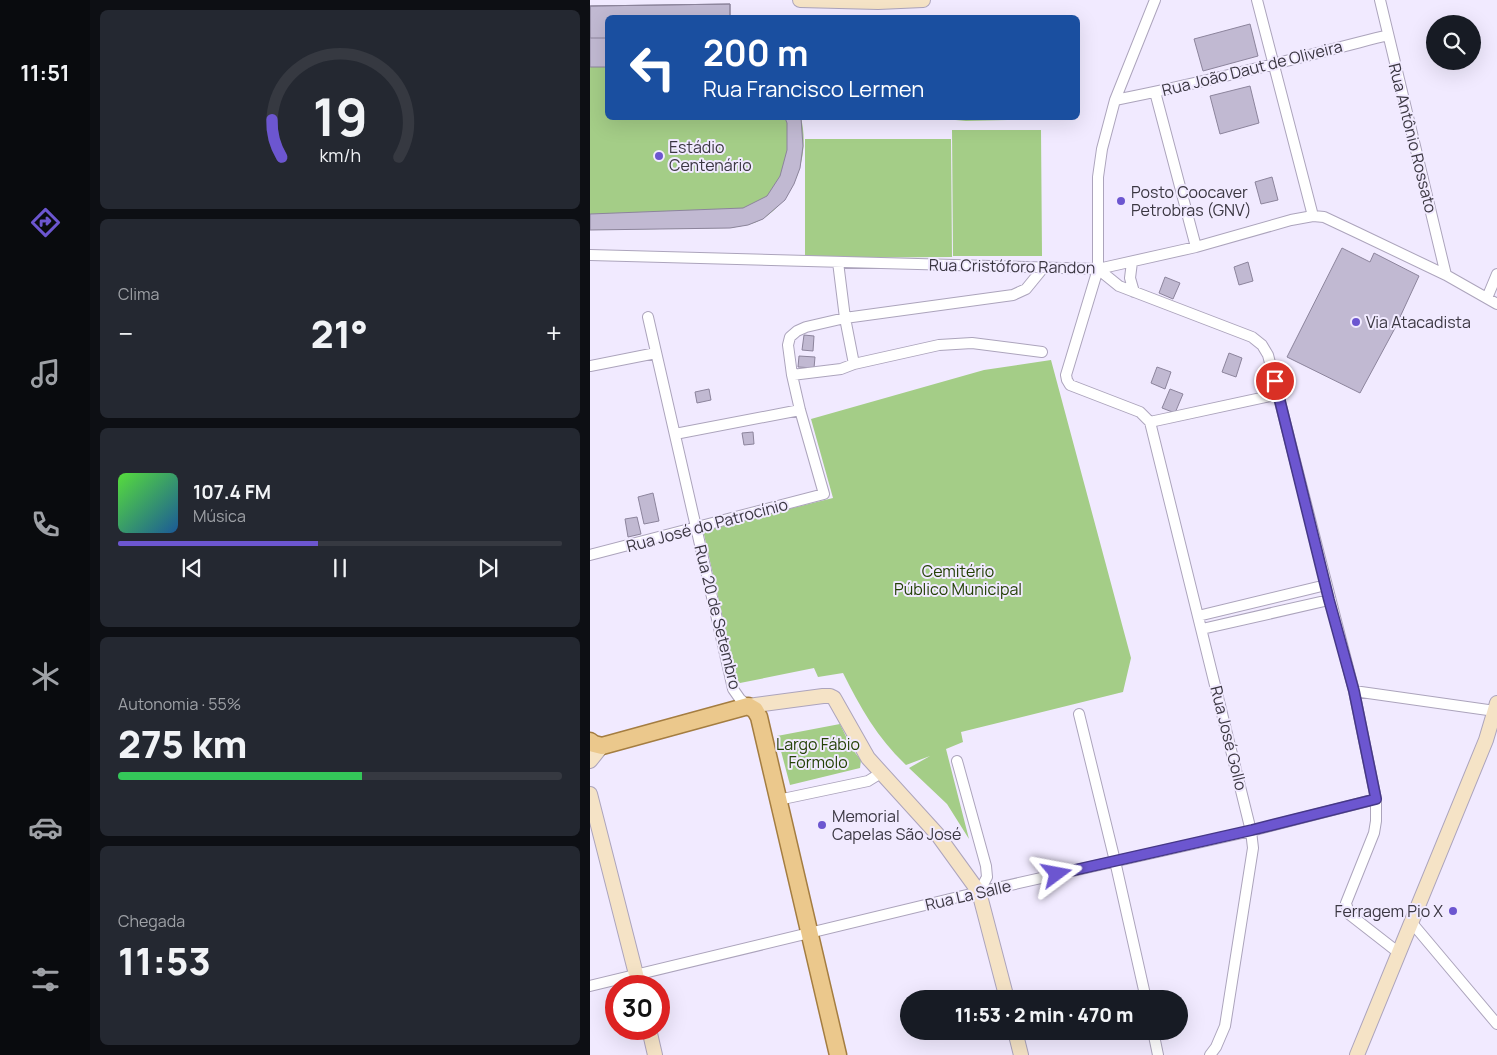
<!DOCTYPE html>
<html lang="pt">
<head>
<meta charset="utf-8">
<style>
  body { margin:0; font-family:Manrope,sans-serif; background:#242831; color:#f1f3f6; height:100vh; display:flex; flex-direction:column; font-size:19px; white-space:nowrap }
  * { box-sizing:border-box; margin:0 }
  p { font-size:16px; color:#9ea1a6 }
  .icon { flex:none; width:28px; height:28px; fill:none; stroke:currentColor; stroke-width:2; stroke-linecap:round; stroke-linejoin:round }
  .map { position:relative; flex:1; overflow:hidden }
  .panel { display:flex; flex-direction:column; gap:10px; padding:10px; background:#0d0f14; width:500px }
  .panel>* { flex:none }
  .top-card { position:absolute; left:15px; top:15px; width:475px; height:105px; border-radius:8px; box-shadow:0 5px 20px #0002; background:#1a4fa0; color:#fff; overflow:hidden }
  .tools { position:absolute; left:836px; top:15px; display:grid; gap:10px }
  .tools a { display:grid; place-items:center; width:55px; height:55px; border-radius:50%; background:#171b24; box-shadow:0 5px 20px #0002; font-size:25px }
  .speed { position:absolute; left:15px; top:975px; display:flex; gap:10px; font-size:25px; font-weight:700; text-align:center }
  .speed>* { display:grid; place-content:center; width:65px; height:65px; border-radius:50%; background:#171b24; box-shadow:0 5px 20px #0002; line-height:1 }
  .speed .limit { border:8px solid #d22; background:#fff; color:#111 }
  .pin { position:absolute; display:grid; place-items:center; width:42px; height:42px; color:#fff; margin:-21px; border:2px solid #fff; border-radius:50%; box-shadow:0 1px 5px #0007 }
  .me { position:absolute; width:55px; margin:-28px; rotate:77deg; stroke-linejoin:round; filter:drop-shadow(0 0 4px #0008) }
  .turn { display:flex; align-items:center; gap:18px; height:105px; padding:0 15px; font-size:22px }
  .turn .icon { width:65px; height:65px; stroke-width:2.5 }
  .turn b { display:block; font-size:35px; line-height:42px }
  .big { font-size:38px; font-weight:800; line-height:1.1 }
  .panel .tile { flex:1; display:flex; flex-direction:column; justify-content:center; gap:8px; min-width:0; padding:0 18px; border-radius:8px; background:#242831 }
  .panel .dial { align-items:center; gap:0 }
  .dial svg { height:130px; overflow:visible; fill:none; stroke:#363941; stroke-width:7; stroke-linecap:round; text-anchor:middle }
  .dial text { fill:#f1f3f6; stroke:none }
  .song { display:flex; align-items:center; gap:15px }
  .cover { width:60px; height:60px; border-radius:8px; background:linear-gradient(135deg,hsl(110 70% 55%),hsl(210 70% 35%)) }
  .played { height:5px; border-radius:2px; background:linear-gradient(90deg,#6c56d0 45%,#363941 45%) }
  .keys { display:flex; justify-content:space-around; direction:ltr }
  .heat { display:flex; justify-content:space-between; align-items:center; font-size:28px; direction:ltr }
  .charge { height:8px; border-radius:4px; background:linear-gradient(90deg,#34c759 55%,#363941 0) }
  .trip { position:absolute; left:310px; top:990px; width:288px; height:50px; border-radius:25px; background:#171b24; box-shadow:0 5px 20px #0002; font-weight:800; line-height:50px; text-align:center }
  main { display:flex; flex:1; min-height:0 }
  .tabs { display:flex; flex-direction:column; width:90px; justify-content:space-around; align-items:center; background:#090b0e; color:#9ea1a6 }
  .tabs .icon { width:35px; height:35px }
  .tabs .on { color:#6c56d0 }
  .tabs b { font-size:22px; color:#f1f3f6 }
  .map>svg:first-child { display:block }
  .green { fill:#a4cd87 }
  .building { fill:#c1b9d2; stroke:#8c849c }
  .lines { fill:none; stroke-linecap:round; stroke-linejoin:round }
  .street-casing { stroke:#aca4bc; stroke-width:12 }
  .secondary-casing { stroke:#aca4bc; stroke-width:16 }
  .primary-casing { stroke:#a47d41; stroke-width:19 }
  .street { stroke:#fff; stroke-width:10 }
  .secondary { stroke:#f5e3c6; stroke-width:14 }
  .primary { stroke:#ebc88c; stroke-width:16 }
  .route-casing { stroke:#463887; stroke-width:12 }
  .route { stroke:#6c56d0; stroke-width:9 }
  .poi-dot { fill:#6c56d0; stroke:#f1eaff; stroke-width:2 }
  .labels { text-anchor:middle; stroke-width:4; stroke-linejoin:round; paint-order:stroke }
  .street-label { font-size:16px; fill:#3b3742; stroke:#f1eaff }
  .poi-label { font-size:16px; fill:#3b3742; stroke:#f1eaff; text-anchor:start }
  .park-label { font-size:16px; fill:#244106; stroke:#f1eaff }
</style>
</head>
<body>
<main>
<nav class="tabs">
<b>11:51</b>
<svg class="icon on" aria-label="directions" viewBox="0 0 24 24"><path d="M12 3l9 9-9 9-9-9zM9 14v-3h6M13 9l2 2-2 2"/></svg>
<svg class="icon" aria-label="music" viewBox="0 0 24 24"><path d="M9 18V5l10-2v13"/><circle cx="6" cy="18" r="3"/><circle cx="16" cy="16" r="3"/></svg>
<svg class="icon" aria-label="phone" viewBox="0 0 24 24"><path d="M5 4h4l2 5-3 2q2 4 5 5l2-3 5 2v4C11 20 4 13 5 4z"/></svg>
<svg class="icon" aria-label="climate" viewBox="0 0 24 24"><path d="M12 3v18M4 7l16 10M4 17L20 7"/></svg>
<svg class="icon" aria-label="car" viewBox="0 0 24 24"><path d="M5 17H2v-5l4-1 3-4h7l3 4 3 1v5h-3M9 17h6M6 11h13"/><circle cx="7" cy="17" r="2"/><circle cx="17" cy="17" r="2"/></svg>
<svg class="icon" aria-label="filters" viewBox="0 0 24 24"><path d="M4 7h16M4 17h16"/><circle cx="9" cy="7" r="2"/><circle cx="15" cy="17" r="2"/></svg>
</nav>
<section class="panel">
<div class="tile dial"><svg viewBox="0 0 100 80">
<path d="M14 69A42 42 0 1 1 86 69"/>
<path d="M14 69A42 42 0 0 1 8 46" stroke="#6c56d0"/>
<text x="50" y="56" font-size="32" font-weight="700">19</text>
<text x="50" y="72" font-size="11">km/h</text>
</svg></div>
<div class="tile"><p>Clima</p>
<div class="heat"><a>−</a><b class="big">21°</b><a>+</a></div>
</div>
<div class="tile">
<div class="song"><i class="cover"></i><div><b>107.4 FM</b><p>Música</p></div></div>
<div class="played"></div>
<div class="keys"><svg class="icon" aria-label="previous" viewBox="0 0 24 24"><path d="M18 5L8 12l10 7zM5 5v14"/></svg><svg class="icon" aria-label="pause" viewBox="0 0 24 24"><path d="M8 5v14M16 5v14"/></svg><svg class="icon" aria-label="next" viewBox="0 0 24 24"><path d="M6 5l10 7-10 7zM19 5v14"/></svg></div>
</div>
<div class="tile"><p>Autonomia · 55%</p><b class="big">275 km</b><div class="charge"></div></div>
<div class="tile"><p>Chegada</p><b class="big">11:53</b></div>
</section>
<div class="map">
<svg width="907" height="1055" viewBox="0 0 907 1055">
  <rect width="100%" height="100%" fill="#f1eaff"/>
  <!-- green -->
  <path class="green" d="M 140,4 L 18,18 L 18,118 L 211,118 C 220,154 206,197 174,218 C 163,225 152,226 140,228 L 0,230 L 0,6 Z
    M 344,118 L 462,118 L 466,119 L 376,121 Z
    M 451,130 L 452,256 L 363,256 L 362,130 Z
    M 215,139 L 361,139 L 362,257 L 215,258 Z
    M 461,360 L 541,658 L 533,692 L 371,732 L 373,742 L 356,749 L 379,839 L 357,804 L 319,768 L 340,756 L 316,765 C 288,739 270,707 253,673 L 228,677 L 224,668 L 150,683 L 147,681 L 113,530 L 243,498 L 221,419 L 394,370 Z
    M 250,724 L 262,749 L 271,760 L 270,768 L 200,785 L 187,736 Z"/>
  <!-- building -->
  <path class="building" d="M 140,4 L 140,18 L 18,18 L 18,67 L 0,67 L 0,6 Z
    M 140,4 L 140,18 L 18,18 L 18,38 L 0,38 L 0,6 Z
    M 660,24 L 668,56 L 613,71 L 604,39 Z
    M 660,86 L 669,123 L 630,134 L 620,96 Z
    M 195,118 L 211,118 L 213,146 L 210,168 L 204,184 L 195,200 L 173,219 L 158,225 L 140,228 L 0,230 L 0,214 L 153,208 L 177,196 L 190,176 L 197,150 L 197,123 Z
    M 682,177 L 688,200 L 671,204 L 665,182 Z
    M 752,248 L 780,262 L 784,253 L 829,276 L 804,330 L 770,393 L 697,357 Z
    M 658,262 L 663,281 L 649,285 L 644,267 Z
    M 575,277 L 590,283 L 583,299 L 569,293 Z
    M 214,335 L 224,336 L 223,351 L 212,350 Z
    M 639,353 L 652,358 L 646,377 L 632,372 Z
    M 209,356 L 225,357 L 224,368 L 208,367 Z
    M 567,367 L 581,372 L 575,389 L 561,383 Z
    M 119,389 L 121,400 L 107,403 L 105,392 Z
    M 580,389 L 593,394 L 585,413 L 572,408 Z
    M 163,432 L 164,444 L 154,445 L 152,433 Z
    M 63,493 L 69,521 L 54,524 L 48,497 Z
    M 47,517 L 51,534 L 38,537 L 35,519 Z"/>
  <g class="lines">
    <defs>
      <path id="street" d="M 667,0 L 723,216
        M 790,0 L 856,275
        M 565,92 L 606,247
        M 525,100 C 617,82 708,58 798,35
        M 0,255 L 508,269 L 606,247 L 701,220 L 723,216 L 734,217 L 768,233 L 856,275 L 907,304
        M 248,262 L 255,318 L 264,364
        M 542,262 L 540,278 L 544,292
        M 508,269 L 529,286 L 662,337 L 672,345 L 678,355 L 764,691 L 786,799 L 786,821 L 784,833 L 756,903 L 759,914 L 809,953
        M 897,298 L 907,274
        M 58,317 L 143,689 L 150,699 L 158,706
        M 0,366 L 66,353
        M 202,375 L 251,369 L 264,364 L 349,345 L 382,343 L 452,352
        M 560,422 L 661,831 L 663,848 L 635,1026 L 626,1047 L 620,1055
        M 560,422 L 550,412 L 480,385 L 477,380 L 476,375 L 508,269 L 508,177 L 512,149 L 525,100 L 565,0
        M 560,422 L 689,394
        M 85,434 L 210,410
        M 0,555 L 234,494 L 210,410 L 202,375 L 198,345 L 200,337 L 207,331 L 216,327 L 255,318 L 423,295 L 436,289 L 454,267
        M 608,616 L 736,585
        M 612,629 L 739,600
        M 764,691 L 905,711
        M 489,714 L 525,861 L 556,999
        M 367,761 L 396,866 L 397,877 L 389,892
        M 188,800 L 278,781 L 291,773
        M 822,923 L 907,1024
        M 0,986 L 389,892 L 661,831 L 786,799
        M 563,1031 L 568,1055"/>
      <path id="secondary" d="M 210,0 L 288,2 L 333,0
        M 158,706 L 233,696 L 240,696 L 244,698 L 278,758 L 347,834 L 389,892 L 417,999
        M 0,761 L 12,746
        M 0,794 L 49,986
        M 59,1029 L 65,1055
        M 425,1031 L 431,1055
        M 767,1055 L 896,740 L 907,703"/>
      <path id="primary" d="M 0,741 L 4,744 L 12,746 L 158,706 L 165,710 L 169,717 L 248,1055"/>
    </defs>
    <!-- street casing -->
    <use href="#street" class="street-casing"/>
    <!-- secondary casing -->
    <use href="#secondary" class="secondary-casing"/>
    <!-- primary casing -->
    <use href="#primary" class="primary-casing"/>
    <!-- street -->
    <use href="#street" class="street"/>
    <!-- secondary -->
    <use href="#secondary" class="secondary"/>
    <!-- primary -->
    <use href="#primary" class="primary"/>
  </g>
  <g class="lines">
    <defs>
      <path id="route" d="M 467,874 L 662,830 L 786,799 L 764,691 L 739,600 L 685,381"/>
    </defs>
    <!-- route casing -->
    <use href="#route" class="route-casing"/>
    <!-- route -->
    <use href="#route" class="route"/>
  </g>
  <!-- markers -->
  <g class="poi-dot">
    <circle cx="69" cy="156" r="5"/>
    <circle cx="531" cy="201" r="5"/>
    <circle cx="766" cy="322" r="5"/>
    <circle cx="232" cy="825" r="5"/>
    <circle cx="863" cy="911" r="5"/>
  </g>
  <g class="labels">
    <!-- street labels -->
    <g class="street-label">
      <text transform="translate(662 68) rotate(-14)" y="6">Rua João Daut de Oliveira</text>
      <text transform="translate(823 138) rotate(76)" y="6">Rua Antônio Rossato</text>
      <text transform="translate(422 266) rotate(1)" y="6">Rua Cristóforo Randon</text>
      <text transform="translate(117 525) rotate(-15)" y="6">Rua José do Patrocínio</text>
      <text transform="translate(128 617) rotate(76)" y="6">Rua 20 de Setembro</text>
      <text transform="translate(639 738) rotate(76)" y="6">Rua José Gollo</text>
      <text transform="translate(378 895) rotate(-13)" y="6">Rua La Salle</text>
    </g>
    <!-- poi labels -->
    <g class="poi-label">
      <text x="79" y="153">Estádio<tspan x="79" dy="18">Centenário</tspan></text>
      <text x="541" y="198">Posto Coocaver<tspan x="541" dy="18">Petrobras (GNV)</tspan></text>
      <text x="776" y="328">Via Atacadista</text>
      <text x="242" y="822">Memorial<tspan x="242" dy="18">Capelas São José</tspan></text>
      <text x="853" y="917" text-anchor="end">Ferragem Pio X</text>
    </g>
    <!-- park labels -->
    <g class="park-label">
      <text x="368" y="577">Cemitério<tspan x="368" dy="18">Público Municipal</tspan></text>
      <text x="228" y="750">Largo Fábio<tspan x="228" dy="18">Formolo</tspan></text>
    </g>
  </g>
</svg>
<div class="tools">
<a><svg class="icon" aria-label="search" viewBox="0 0 24 24"><circle cx="10" cy="10" r="6"/><path d="M15 15l6 6"/></svg></a>
</div>
<div class="speed"><div class="limit">30</div></div>
<div class="pin" style="left:685px;top:381px;background:#d93025"><svg class="icon" aria-label="arrive" viewBox="0 0 24 24"><path d="M6 21V4h12l-3 4 3 4H6"/></svg></div>
<svg class="me" style="left:467px;top:874px" viewBox="-20 -20 40 40"><path d="M0-17L14 15 0 8-14 15z" fill="#6c56d0" stroke="#fff" stroke-width="4"/></svg>
<div class="trip">11:53 · 2 min · 470 m</div>
<div class="top-card">
<div class="turn"><svg class="icon" aria-label="left" viewBox="0 0 24 24"><path d="M17 20v-9H6M10 6l-5 5 5 5"/></svg><div><b>200 m</b>Rua Francisco Lermen</div></div>
</div>
</div>
</main>
</body>
</html>
